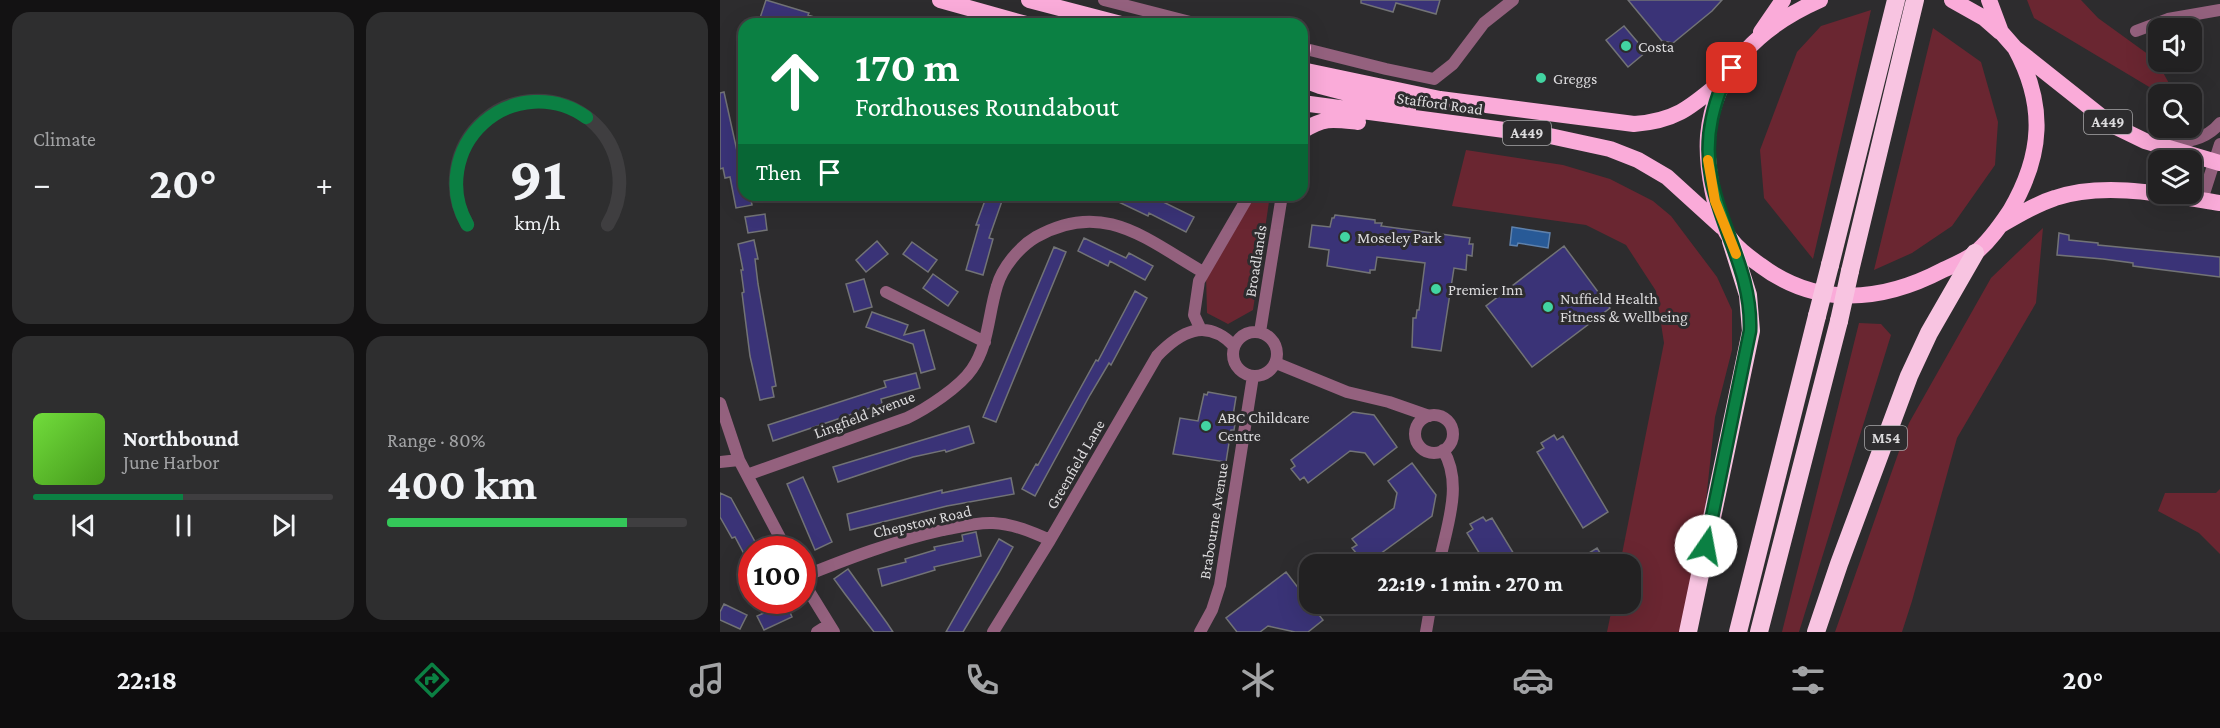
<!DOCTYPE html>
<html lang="en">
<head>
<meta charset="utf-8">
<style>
  body { margin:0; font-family:"Crimson Pro",serif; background:#2e2e2f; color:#f1f3f6; height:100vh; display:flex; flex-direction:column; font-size:22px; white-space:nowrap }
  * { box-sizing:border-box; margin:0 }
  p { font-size:20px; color:#a2a3a5 }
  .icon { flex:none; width:33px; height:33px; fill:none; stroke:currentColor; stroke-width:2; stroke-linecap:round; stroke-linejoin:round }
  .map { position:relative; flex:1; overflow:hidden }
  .details { display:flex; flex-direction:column; gap:12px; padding:12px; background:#131213; width:720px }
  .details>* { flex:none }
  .guide { position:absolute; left:18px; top:18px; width:570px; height:183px; border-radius:18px; box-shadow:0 6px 24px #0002,0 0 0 2px #3f3e40; background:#0b8043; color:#fff; overflow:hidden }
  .controls { position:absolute; left:1428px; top:18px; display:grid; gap:12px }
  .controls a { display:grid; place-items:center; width:54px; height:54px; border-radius:12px; background:#222122; box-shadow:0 6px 24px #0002,0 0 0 2px #3f3e40; font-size:30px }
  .speed { position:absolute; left:18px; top:536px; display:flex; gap:12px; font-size:30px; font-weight:700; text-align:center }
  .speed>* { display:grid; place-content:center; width:78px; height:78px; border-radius:50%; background:#222122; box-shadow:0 6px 24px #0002,0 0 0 2px #3f3e40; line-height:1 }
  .speed .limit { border:9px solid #d22; background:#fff; color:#111 }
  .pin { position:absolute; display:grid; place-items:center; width:51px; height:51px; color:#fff; margin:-26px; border-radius:12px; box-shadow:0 3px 9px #0006 }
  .me { position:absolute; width:66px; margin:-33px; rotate:12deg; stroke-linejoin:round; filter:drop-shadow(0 0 4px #0008) }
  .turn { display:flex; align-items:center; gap:21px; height:126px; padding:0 18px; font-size:27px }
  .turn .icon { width:78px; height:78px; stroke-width:2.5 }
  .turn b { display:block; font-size:42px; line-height:51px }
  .then { display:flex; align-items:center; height:57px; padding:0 18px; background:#0003; gap:12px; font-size:22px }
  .big { font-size:45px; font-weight:700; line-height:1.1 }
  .details .tile { flex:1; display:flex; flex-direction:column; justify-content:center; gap:9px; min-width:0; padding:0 21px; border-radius:18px; background:#2e2e2f }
  .details .dial { align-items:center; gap:0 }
  .dial svg { height:156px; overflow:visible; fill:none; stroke:#3f3e40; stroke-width:7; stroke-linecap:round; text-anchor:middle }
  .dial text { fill:#f1f3f6; stroke:none }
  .song { display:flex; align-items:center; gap:18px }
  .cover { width:72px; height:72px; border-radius:9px; background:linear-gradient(135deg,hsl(100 70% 55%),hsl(100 70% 35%)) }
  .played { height:6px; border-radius:3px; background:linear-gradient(90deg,#0b8043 50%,#3f3e40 50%) }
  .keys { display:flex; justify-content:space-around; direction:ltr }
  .heat { display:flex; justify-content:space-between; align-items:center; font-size:33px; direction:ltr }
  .charge { height:9px; border-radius:4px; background:linear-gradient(90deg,#34c759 80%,#3f3e40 0) }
  .details .tiles { flex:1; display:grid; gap:12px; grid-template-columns:repeat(2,1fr) }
  .trip { position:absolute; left:579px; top:554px; width:342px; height:60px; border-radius:18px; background:#222122; box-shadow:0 6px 24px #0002,0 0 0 2px #3f3e40; font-weight:700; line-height:60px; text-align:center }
  .dock { display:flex; height:96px; justify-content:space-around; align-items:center; background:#0e0d0e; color:#a2a3a5 }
  .dock .icon { width:42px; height:42px }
  .dock .on { color:#0b8043 }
  .dock b { font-size:27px; color:#f1f3f6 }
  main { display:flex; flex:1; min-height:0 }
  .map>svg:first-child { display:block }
  .green { fill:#6a2631 }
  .water { fill:#285a97; stroke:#5e81ac; stroke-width:1.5 }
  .building { fill:#3a3377; stroke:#727376; stroke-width:1.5 }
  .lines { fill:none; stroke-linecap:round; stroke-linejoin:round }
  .minor { stroke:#94617e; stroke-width:12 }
  .trunk { stroke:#faabd9; stroke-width:16 }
  .motorway { stroke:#f8c4e1; stroke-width:18 }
  .motorway-bridge { stroke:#f8c4e1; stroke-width:18 }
  .route-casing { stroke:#07532c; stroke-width:15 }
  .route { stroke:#0b8043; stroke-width:10 }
  .slow { stroke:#f59e0b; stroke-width:10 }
  .poi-dot { fill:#42d4a1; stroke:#2d2c2e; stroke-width:2 }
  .labels { text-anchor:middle; stroke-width:6; stroke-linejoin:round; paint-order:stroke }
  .shield { fill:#2d2c2e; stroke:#a8a7a9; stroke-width:1.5 }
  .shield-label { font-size:15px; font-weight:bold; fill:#dddcde }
  .poi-label { font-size:16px; fill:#dddcde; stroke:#2d2c2e; text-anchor:start }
  .street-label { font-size:16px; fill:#dddcde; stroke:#2d2c2e }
</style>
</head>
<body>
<main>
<section class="details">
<div class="tiles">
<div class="tile"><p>Climate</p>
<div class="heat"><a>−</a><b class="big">20°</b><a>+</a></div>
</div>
<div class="tile dial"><svg viewBox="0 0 100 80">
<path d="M14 69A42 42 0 1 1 86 69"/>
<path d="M14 69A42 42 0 0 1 75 14" stroke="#0b8043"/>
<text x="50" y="56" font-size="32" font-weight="700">91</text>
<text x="50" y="72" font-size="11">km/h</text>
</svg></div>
<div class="tile">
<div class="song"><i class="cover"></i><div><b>Northbound</b><p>June Harbor</p></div></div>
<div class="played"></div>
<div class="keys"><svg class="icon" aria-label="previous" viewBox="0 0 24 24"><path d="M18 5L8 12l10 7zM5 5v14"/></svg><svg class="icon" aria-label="pause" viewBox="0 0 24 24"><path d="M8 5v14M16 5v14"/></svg><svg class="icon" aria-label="next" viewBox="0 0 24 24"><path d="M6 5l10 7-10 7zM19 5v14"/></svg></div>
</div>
<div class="tile"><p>Range · 80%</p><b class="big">400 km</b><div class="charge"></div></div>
</div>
</section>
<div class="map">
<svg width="1500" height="632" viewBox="0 0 1500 632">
  <rect width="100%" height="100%" fill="#2d2c2e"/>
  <!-- green -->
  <path class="green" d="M 1307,0 L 1361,0 L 1378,18 L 1436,60 L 1455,94 L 1441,94 L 1314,18 Z
    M 1151,10 L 1093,259 L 1044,198 L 1040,150 L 1077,52 L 1101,26 Z
    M 1213,28 L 1261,62 L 1278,122 L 1275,165 L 1232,226 L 1192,253 L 1154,270 Z
    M 746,150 L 843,165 L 890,179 L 933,201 L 951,216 L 997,277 L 1012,310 L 1012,350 L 995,417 L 984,519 L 960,632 L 887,632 L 893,603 L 910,603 L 910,564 L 900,564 L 944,343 L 936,291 L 906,245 L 866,225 L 732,206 Z
    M 536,195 L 550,195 L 533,310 L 508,324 L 487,313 L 486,274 Z
    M 1323,228 L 1316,303 L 1237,438 L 1192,601 L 1182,632 L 1115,632 L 1189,423 L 1271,278 Z
    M 1139,323 L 1161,324 L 1171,335 L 1079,632 L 1062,632 Z
    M 1500,489 L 1500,554 L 1479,533 L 1438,511 L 1445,493 L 1496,493 Z"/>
  <!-- water -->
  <path class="water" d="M 792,227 L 830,233 L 828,248 L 798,243 L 797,246 L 790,245 Z"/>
  <!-- building -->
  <path class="building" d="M 46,0 L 89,13 L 88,15 L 109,22 L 108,24 L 38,24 Z
    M 641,0 L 720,0 L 716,14 L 676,3 L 673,12 L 641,3 Z
    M 908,0 L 1002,0 L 992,11 L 953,43 L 942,41 Z
    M 904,26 L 926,52 L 908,67 L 886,40 Z
    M 4,92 L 17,151 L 20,150 L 24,174 L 24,195 L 30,195 L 32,205 L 16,208 L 10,177 L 5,178 L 3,168 L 0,169 L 0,93 Z
    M 267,195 L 282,201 L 269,238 L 273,239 L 263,275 L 246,270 L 259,225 L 256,225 Z
    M 384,195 L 429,195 L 474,217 L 466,232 L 429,213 L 428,216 Z
    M 45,214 L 47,230 L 28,233 L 25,217 Z
    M 615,215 L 655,220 L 655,223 L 662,223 L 661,226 L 750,238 L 749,244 L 753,244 L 752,256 L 747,255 L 746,270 L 734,268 L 721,351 L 692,347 L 693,318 L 696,318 L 697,310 L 699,310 L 705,263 L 657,257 L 655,270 L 650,270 L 650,273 L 607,266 L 609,250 L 589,247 L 592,225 L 610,227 L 612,218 L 614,218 Z
    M 1339,233 L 1349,235 L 1349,240 L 1378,243 L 1378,245 L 1500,257 L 1500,277 L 1413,266 L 1413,263 L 1383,259 L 1337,255 Z
    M 364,238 L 406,258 L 409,253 L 433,266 L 425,280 L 390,261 L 388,266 L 358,251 Z
    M 34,240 L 38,259 L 35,259 L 38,284 L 56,386 L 52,387 L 54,397 L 40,400 L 30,356 L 22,293 L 24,292 L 21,270 L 23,270 L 18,244 Z
    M 157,241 L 168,254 L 146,272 L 136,260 Z
    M 192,242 L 217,260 L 208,272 L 183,254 Z
    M 844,246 L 890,308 L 812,367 L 766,306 Z
    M 334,247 L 346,252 L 276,422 L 263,417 Z
    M 213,274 L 238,292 L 228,306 L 203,288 Z
    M 144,279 L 152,307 L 134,312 L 126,284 Z
    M 415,291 L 427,298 L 391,365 L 389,363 L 370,395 L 315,496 L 302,489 L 316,464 L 318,465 L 376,360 L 378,361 Z
    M 152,312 L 188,325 L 184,335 L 204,330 L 215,369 L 201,373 L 193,344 L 146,327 Z
    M 196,373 L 200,388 L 161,399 L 162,404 L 53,441 L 48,425 L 166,387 L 164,381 Z
    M 488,392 L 516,397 L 513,416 L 516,417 L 514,430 L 511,430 L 506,462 L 453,454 L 460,418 L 478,421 L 484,394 L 487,395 Z
    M 633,412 L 654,415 L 677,447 L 654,465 L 645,453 L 630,451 L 588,483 L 584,477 L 580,480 L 571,469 L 575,466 L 571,460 Z
    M 249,426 L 254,443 L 226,452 L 225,450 L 193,457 L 118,482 L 113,467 Z
    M 834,435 L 837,440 L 843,436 L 888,512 L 863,528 L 817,452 L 824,448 L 821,443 Z
    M 692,463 L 716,495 L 712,516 L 649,562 L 645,557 L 641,559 L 632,548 L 637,545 L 632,539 L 674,508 L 677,493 L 668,481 Z
    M 83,477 L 112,542 L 95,550 L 67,484 Z
    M 291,478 L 294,494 L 227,506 L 130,530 L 127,514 L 222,490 L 222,493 Z
    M 0,493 L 11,498 L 39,549 L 32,549 L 32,569 L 15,537 L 12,538 L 0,517 Z
    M 763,517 L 766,521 L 772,518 L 800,564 L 766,564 L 747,533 L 753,529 L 750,524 Z
    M 256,532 L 261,556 L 214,567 L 215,570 L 162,586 L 158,569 L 186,562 L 185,559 L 215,550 L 214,547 L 243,541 L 242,535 Z
    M 279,539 L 293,547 L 279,572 L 243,632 L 226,632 Z
    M 877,548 L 887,564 L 851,564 Z
    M 128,569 L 167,623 L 173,632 L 154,632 L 125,594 L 114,579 Z
    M 566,572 L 603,620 L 588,632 L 575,632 L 548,626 L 540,632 L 517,632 L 506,618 Z
    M 66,603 L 72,617 L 44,630 L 37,616 Z
    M 4,604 L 27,615 L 20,629 L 0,620 L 0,612 Z"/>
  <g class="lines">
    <!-- minor -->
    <path class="minor" d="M 384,0 L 478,24
      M 1416,31 L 1448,19 L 1500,10
      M 582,48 L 666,69 L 714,79 L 733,64 L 764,23 L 793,0
      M 1445,143 C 1465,143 1486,140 1500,123
      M 1482,200 L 1500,144
      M 166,292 L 265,342
      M 481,330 L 474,315 L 479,281 L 529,195
      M513 354a22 22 0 1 1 44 0a22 22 0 1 1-44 0Z
      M 540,332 L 562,195
      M 556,363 L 627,392 L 669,402 L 709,416
      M 0,403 L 19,460 L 66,549
      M695 434a19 19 0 1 1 38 0a19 19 0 1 1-38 0Z
      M 0,462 L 19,460
      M 27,475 L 187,418 C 206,409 240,387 252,369 C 269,344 268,315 277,286 C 282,268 299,247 316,237 C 383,199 426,239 483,272
      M 719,564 C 726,528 744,484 723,450
      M 82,577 C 129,558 174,541 223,530 C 239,527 257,522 273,523 C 294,524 312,532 330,540
      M 82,580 L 114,632
      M 97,632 L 108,625
      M 273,632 L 330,540 L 437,356 C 460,332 486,317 514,346
      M 480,632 L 492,610 L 500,585 L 533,376
      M 706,632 L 711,603"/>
    <!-- trunk -->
    <path class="trunk" d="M 220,0 L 306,24
      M 309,0 L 401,24
      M 1100,0 C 1041,26 994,69 988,136 C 986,164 994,219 1012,241 C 1019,250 1030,258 1040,265 C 1097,308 1162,302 1223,270 C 1234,265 1246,260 1255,253 C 1269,242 1280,226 1290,211 C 1323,155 1326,105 1295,48
      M 1232,0 L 1264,18 L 1280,32
      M 1269,0 L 1281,32 L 1295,48 L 1392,125 L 1425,141 L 1500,163
      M 1041,32 L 1063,0
      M 582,53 L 583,48
      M 582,70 L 720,99 L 914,124 C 956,121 971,107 1002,81
      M 582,73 L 592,83 L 600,86 L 688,109
      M 582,103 L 830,136 L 890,149 L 918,160 L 947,177 L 1002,227
      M 582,131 C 605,117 612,119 638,122
      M 1281,225 C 1298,215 1316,204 1335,198 C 1384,181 1449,195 1500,203"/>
    <!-- motorway -->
    <path class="motorway" d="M 1110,265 L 1176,0
      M 1130,271 L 1195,0
      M 968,632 L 1031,331 L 1028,295 L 1011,241
      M 1018,632 L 1097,316
      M 1039,632 L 1119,321
      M 1096,632 L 1119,564 L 1189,376 L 1209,333 L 1255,253"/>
    <!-- motorway-bridge -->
    <path class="motorway-bridge" d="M 1097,316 L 1110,265
      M 1119,321 L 1130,271"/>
  </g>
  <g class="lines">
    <defs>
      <path id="route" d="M 986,546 L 1030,331 C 1033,252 974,201 992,118 C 996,100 1001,83 1012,68"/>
    </defs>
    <!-- route casing -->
    <use href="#route" class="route-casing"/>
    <!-- route -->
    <use href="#route" class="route"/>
    <!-- slow -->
    <path class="slow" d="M 988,160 L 995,201 L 1016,254"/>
  </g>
  <!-- markers -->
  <g class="poi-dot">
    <circle cx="906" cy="46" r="6"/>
    <circle cx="821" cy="78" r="6"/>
    <circle cx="625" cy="237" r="6"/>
    <circle cx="716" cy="289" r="6"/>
    <circle cx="828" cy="307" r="6"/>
    <circle cx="486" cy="426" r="6"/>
  </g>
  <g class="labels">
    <!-- shield labels -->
    <g class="shield">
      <rect x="1364" y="110" width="48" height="24" rx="4.5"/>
      <rect x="783" y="121" width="48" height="24" rx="4.5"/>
      <rect x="1145" y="426" width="42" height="24" rx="4.5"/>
    </g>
    <g class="shield-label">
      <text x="1388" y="127">A449</text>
      <text x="807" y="138">A449</text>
      <text x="1166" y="443">M54</text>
    </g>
    <!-- poi labels -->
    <g class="poi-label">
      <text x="918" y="52">Costa</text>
      <text x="833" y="84">Greggs</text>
      <text x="637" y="243">Moseley Park</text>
      <text x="728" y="295">Premier Inn</text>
      <text x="840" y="304">Nuffield Health<tspan x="840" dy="18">Fitness &amp; Wellbeing</tspan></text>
      <text x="498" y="423">ABC Childcare<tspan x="498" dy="18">Centre</tspan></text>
    </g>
    <!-- street labels -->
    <g class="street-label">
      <text transform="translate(720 103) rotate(8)" y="6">Stafford Road</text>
      <text transform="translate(535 261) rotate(-81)" y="6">Broadlands</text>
      <text transform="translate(144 414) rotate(-21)" y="6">Lingfield Avenue</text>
      <text transform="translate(355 464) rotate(-60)" y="6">Greenfield Lane</text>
      <text transform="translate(202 521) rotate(-13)" y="6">Chepstow Road</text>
      <text transform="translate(493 521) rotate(-81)" y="6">Brabourne Avenue</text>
    </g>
  </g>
</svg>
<div class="controls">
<a><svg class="icon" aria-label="sound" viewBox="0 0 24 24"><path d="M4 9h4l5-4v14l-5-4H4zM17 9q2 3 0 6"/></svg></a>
<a><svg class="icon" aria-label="search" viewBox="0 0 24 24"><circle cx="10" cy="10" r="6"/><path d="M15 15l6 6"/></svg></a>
<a><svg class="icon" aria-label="layers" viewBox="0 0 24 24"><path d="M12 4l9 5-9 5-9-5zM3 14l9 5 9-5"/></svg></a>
</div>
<div class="speed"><div class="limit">100</div></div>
<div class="pin" style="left:1012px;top:68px;background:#d93025"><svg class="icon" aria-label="arrive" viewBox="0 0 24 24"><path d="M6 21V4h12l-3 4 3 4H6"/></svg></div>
<svg class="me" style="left:986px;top:546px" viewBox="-20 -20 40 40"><circle r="19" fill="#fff"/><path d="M0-13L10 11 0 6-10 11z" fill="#0b8043"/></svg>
<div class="trip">22:19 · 1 min · 270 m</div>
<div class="guide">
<div class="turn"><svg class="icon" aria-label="ahead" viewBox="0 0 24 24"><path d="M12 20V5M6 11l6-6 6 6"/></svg><div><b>170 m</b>Fordhouses Roundabout</div></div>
<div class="then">Then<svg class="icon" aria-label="arrive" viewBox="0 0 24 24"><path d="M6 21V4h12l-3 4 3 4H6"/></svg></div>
</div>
</div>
</main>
<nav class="dock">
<b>22:18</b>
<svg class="icon on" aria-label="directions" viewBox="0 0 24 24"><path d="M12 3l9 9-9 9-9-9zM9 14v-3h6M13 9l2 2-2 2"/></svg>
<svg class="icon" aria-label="music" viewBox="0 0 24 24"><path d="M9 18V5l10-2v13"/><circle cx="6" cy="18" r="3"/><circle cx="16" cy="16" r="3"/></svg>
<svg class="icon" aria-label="phone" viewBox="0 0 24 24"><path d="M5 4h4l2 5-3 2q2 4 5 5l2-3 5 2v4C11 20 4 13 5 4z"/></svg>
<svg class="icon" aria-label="climate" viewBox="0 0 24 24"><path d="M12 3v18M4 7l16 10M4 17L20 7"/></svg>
<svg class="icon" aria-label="car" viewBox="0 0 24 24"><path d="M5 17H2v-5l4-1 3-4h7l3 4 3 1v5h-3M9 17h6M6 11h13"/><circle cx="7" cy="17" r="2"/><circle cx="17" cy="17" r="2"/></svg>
<svg class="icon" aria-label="filters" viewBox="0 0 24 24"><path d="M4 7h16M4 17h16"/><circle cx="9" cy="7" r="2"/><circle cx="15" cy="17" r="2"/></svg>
<b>20°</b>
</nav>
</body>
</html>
